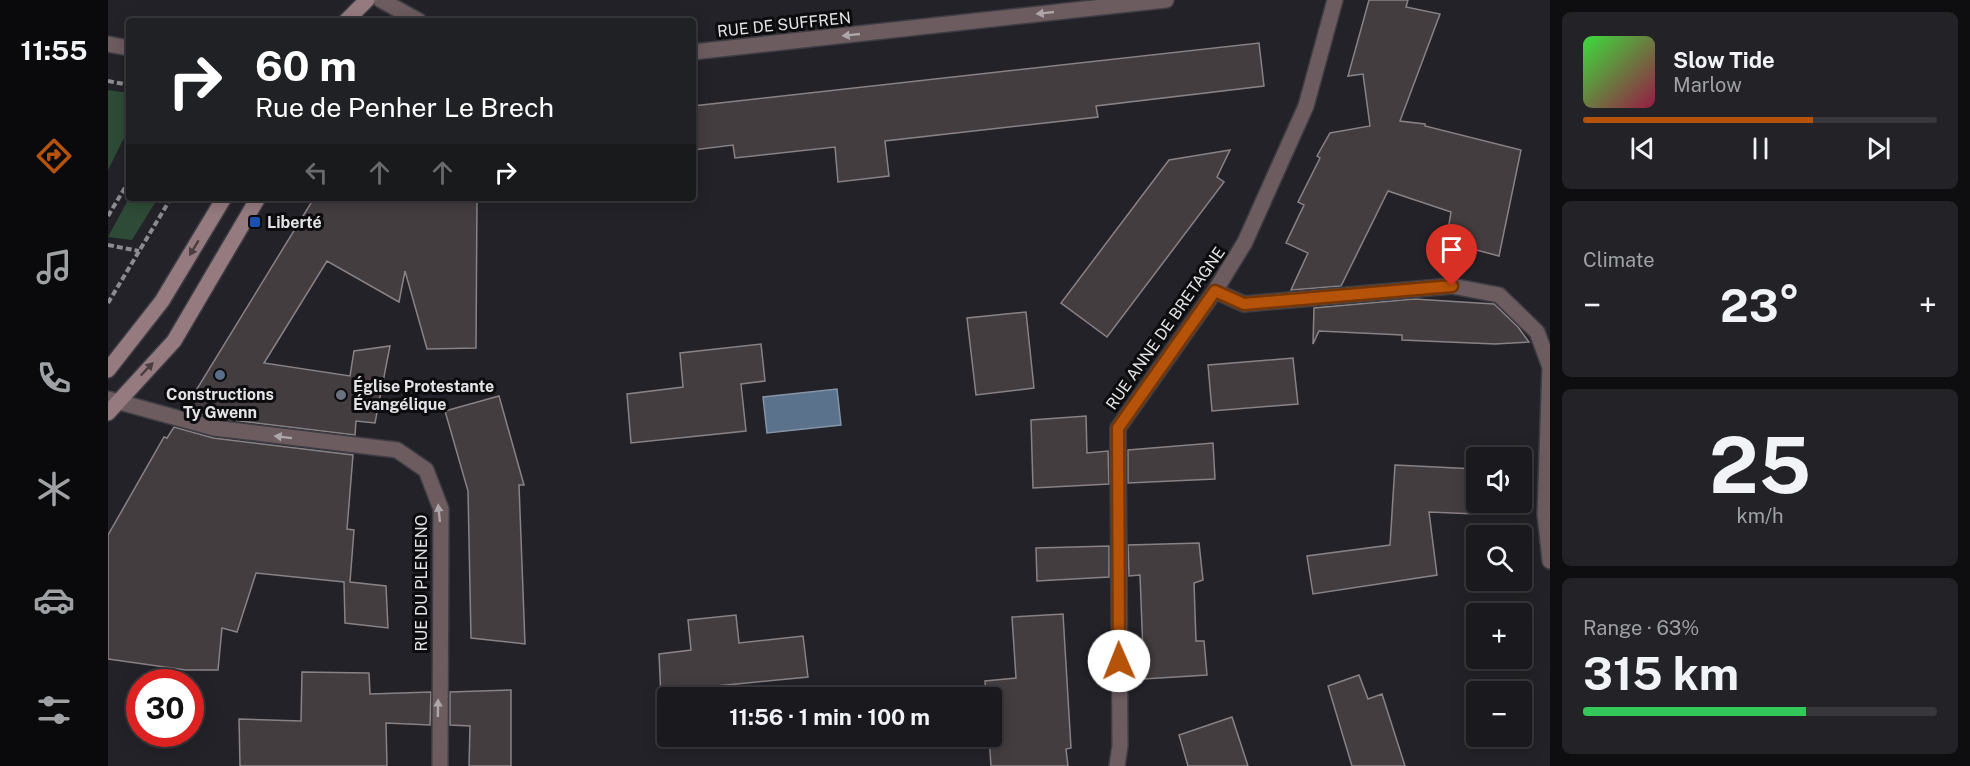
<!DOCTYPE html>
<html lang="en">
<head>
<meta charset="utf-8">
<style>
  body { margin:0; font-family:"Public Sans",sans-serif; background:#232327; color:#f1f3f6; height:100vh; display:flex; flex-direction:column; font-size:22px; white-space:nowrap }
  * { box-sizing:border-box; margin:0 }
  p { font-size:20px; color:#9fa1a4 }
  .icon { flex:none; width:33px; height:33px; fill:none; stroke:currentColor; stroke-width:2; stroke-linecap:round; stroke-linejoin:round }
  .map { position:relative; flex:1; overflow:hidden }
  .side { display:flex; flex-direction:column; gap:12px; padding:12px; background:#0e0e10; width:420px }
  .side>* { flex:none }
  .banner { position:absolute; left:18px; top:18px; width:570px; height:183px; border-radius:6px; box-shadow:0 3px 15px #0003,0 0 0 2px #38383c; background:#202124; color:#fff; overflow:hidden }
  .tools { position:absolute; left:1358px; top:447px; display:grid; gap:12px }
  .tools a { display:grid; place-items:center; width:66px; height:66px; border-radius:6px; background:#1a1a1e; box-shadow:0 3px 15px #0003,0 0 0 2px #38383c; font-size:30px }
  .speed { position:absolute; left:18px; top:669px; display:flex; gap:12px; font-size:30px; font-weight:700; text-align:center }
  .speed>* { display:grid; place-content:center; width:78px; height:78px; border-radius:50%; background:#1a1a1e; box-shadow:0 3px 15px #0003,0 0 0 2px #38383c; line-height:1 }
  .speed .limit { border:9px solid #d22; background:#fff; color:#111 }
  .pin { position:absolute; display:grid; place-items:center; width:51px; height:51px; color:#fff; margin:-62px -26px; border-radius:50% 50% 50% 0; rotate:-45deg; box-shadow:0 0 6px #0007 }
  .pin .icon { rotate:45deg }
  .me { position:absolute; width:66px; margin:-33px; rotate:359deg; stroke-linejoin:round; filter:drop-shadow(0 0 4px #0008) }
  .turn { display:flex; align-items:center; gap:21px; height:126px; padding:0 30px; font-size:27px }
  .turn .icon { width:78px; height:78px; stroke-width:2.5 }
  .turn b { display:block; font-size:42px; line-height:51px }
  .lanes { display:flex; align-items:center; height:57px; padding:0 30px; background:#0003; justify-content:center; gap:30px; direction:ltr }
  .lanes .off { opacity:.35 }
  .big { font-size:45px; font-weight:700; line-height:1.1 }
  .side .card { flex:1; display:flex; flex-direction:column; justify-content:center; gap:9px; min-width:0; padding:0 21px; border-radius:9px; background:#232327 }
  .side .dial { align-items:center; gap:0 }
  .dial b { font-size:78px; line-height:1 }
  .song { display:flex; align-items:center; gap:18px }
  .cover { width:72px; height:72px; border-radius:9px; background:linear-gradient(135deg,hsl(120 70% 55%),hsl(340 70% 35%)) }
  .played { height:6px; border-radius:3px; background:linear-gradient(90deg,#b45309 65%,#38383c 65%) }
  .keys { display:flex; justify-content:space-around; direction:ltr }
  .heat { display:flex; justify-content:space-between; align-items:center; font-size:33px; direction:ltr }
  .charge { height:9px; border-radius:4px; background:linear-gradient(90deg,#34c759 63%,#38383c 0) }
  .trip { position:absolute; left:549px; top:687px; width:345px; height:60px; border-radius:6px; background:#1a1a1e; box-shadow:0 3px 15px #0003,0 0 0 2px #38383c; font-weight:700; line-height:60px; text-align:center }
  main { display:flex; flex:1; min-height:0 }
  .tabs { display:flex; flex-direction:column; width:108px; justify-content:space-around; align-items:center; background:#0a0a0c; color:#9fa1a4 }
  .tabs .icon { width:42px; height:42px }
  .tabs .on { color:#b45309 }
  .tabs b { font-size:27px; color:#f1f3f6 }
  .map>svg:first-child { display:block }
  .green { fill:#2e4b37 }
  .water { fill:#5b728c; stroke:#8494a7; stroke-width:1.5 }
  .building { fill:#443d40; stroke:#898285; stroke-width:1.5 }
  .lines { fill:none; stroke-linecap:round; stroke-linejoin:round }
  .minor-casing { stroke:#3d3d43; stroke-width:18 }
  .secondary-casing { stroke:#3d3d43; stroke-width:18 }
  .path { stroke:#8b8b90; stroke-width:4; stroke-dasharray:6 3; stroke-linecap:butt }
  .minor { stroke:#6c5b5f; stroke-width:15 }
  .secondary { stroke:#957b80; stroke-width:15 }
  .oneway { fill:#ada6aa }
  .oneway2 { fill:#4a3e41 }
  .route-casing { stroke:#753606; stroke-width:15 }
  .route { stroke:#b45309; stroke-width:10 }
  .transit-dot { fill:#1a4fb4; stroke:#0c0c0e; stroke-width:2 }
  .service-dot { fill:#5c6f8a; stroke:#0c0c0e; stroke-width:2 }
  .worship-dot { fill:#6b7280; stroke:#0c0c0e; stroke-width:2 }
  .labels { text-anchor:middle; stroke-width:6; stroke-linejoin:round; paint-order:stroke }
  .street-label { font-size:16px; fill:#e3e3e7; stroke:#0c0c0e }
  .poi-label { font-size:16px; font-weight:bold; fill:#e3e3e7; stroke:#0c0c0e; text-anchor:start }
</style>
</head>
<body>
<main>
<nav class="tabs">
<b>11:55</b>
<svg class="icon on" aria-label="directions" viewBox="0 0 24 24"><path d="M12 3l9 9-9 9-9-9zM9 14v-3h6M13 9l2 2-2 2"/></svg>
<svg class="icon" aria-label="music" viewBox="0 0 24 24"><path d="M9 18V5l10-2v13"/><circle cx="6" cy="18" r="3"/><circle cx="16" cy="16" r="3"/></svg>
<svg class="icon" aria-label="phone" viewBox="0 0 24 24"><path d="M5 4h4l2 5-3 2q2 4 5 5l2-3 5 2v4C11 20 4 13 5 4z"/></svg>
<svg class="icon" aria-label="climate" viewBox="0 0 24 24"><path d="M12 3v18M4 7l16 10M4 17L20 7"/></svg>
<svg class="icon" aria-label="car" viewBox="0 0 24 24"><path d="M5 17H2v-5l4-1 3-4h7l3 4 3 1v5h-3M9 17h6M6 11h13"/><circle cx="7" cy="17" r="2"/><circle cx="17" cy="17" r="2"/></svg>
<svg class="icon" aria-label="filters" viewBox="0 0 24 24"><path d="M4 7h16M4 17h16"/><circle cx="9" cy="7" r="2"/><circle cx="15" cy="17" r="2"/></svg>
</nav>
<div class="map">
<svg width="1442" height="766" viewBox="0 0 1442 766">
  <rect width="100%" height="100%" fill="#222228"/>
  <!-- green -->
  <path class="green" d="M 0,90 L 21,93 L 21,128 L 0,170 Z
    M 21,198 L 50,198 L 24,240 L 0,237 Z"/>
  <!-- water -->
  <path class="water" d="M 729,389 L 733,425 L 659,433 L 655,397 Z"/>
  <!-- building -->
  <path class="building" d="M 1261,0 L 1300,0 L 1298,7 L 1332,14 L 1292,121 L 1317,124 L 1317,126 L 1413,150 L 1391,256 L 1338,242 L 1343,212 L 1280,191 L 1233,286 L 1183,290 L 1200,253 L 1178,243 L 1196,205 L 1190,202 L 1212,158 L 1209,156 L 1222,133 L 1262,126 L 1255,74 L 1240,76 Z
    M 1151,43 L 1156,86 L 988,106 L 990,117 L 777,141 L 781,176 L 730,182 L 727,147 L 627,158 L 625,145 L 585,150 L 585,106 Z
    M 1122,150 L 1109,177 L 1116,182 L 999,337 L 953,303 L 1061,160 Z
    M 206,198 L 369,199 L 368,348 L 319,349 L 297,271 L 291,302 L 219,261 L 156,363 L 242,376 L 246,351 L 282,346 L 267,423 L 248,421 L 247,435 L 108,418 L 76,410 Z
    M 1306,299 L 1386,304 L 1410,327 L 1421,342 L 1387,344 L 1294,340 L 1294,335 L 1211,331 L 1205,344 L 1206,308 Z
    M 918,312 L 926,388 L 868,395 L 859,318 Z
    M 653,344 L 657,381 L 633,384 L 638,431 L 523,443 L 519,394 L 575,387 L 572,353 Z
    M 1185,358 L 1190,404 L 1104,411 L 1100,365 Z
    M 391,396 L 416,485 L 411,485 L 417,644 L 363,638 L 360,491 L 337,411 Z
    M 978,416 L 979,453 L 1000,451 L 1001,484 L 925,488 L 923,420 Z
    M 66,427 L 105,438 L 245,455 L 239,529 L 246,530 L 242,582 L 278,586 L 280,628 L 237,623 L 236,582 L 148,573 L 129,632 L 114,628 L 110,670 L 78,670 L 0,659 L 0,535 L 56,437 L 59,438 Z
    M 1105,443 L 1107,479 L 1020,483 L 1020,450 Z
    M 1287,465 L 1368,469 L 1368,514 L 1321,512 L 1329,575 L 1205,594 L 1199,556 L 1282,545 Z
    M 1091,543 L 1095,580 L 1086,583 L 1088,641 L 1096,641 L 1099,675 L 1036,679 L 1032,575 L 1021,576 L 1020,545 Z
    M 1001,546 L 1001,577 L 929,581 L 928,548 Z
    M 955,614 L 963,748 L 958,749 L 960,766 L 883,766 L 881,736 L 884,736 L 884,698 L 878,698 L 877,681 L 908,678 L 904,617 Z
    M 628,615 L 631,643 L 695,636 L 700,677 L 609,686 L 610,698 L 553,698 L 551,654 L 583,650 L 580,620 Z
    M 194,672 L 261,673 L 262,694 L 323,692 L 322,725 L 278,723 L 279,766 L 132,766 L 131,719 L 193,721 Z
    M 1251,675 L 1260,699 L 1274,694 L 1297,766 L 1244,766 L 1220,686 Z
    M 403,690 L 403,766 L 361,766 L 362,726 L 342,725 L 342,692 Z
    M 1124,717 L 1140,766 L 1080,766 L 1071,735 Z"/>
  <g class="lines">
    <defs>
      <path id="minor" d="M 273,0 L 311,21
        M 0,44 L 21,48
        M 585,52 L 1058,0
        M 1107,291 L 1136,304 L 1344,286 L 1391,295 L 1429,332 L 1442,367 L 1437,514 L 1442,561
        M 0,399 L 106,428 L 289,450 L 318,470 L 333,509 L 332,766
        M 1009,766 L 1012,746 L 1010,428 L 1107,291 L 1137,242 L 1198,106 L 1227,0"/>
      <path id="secondary" d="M 238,21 L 259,0
        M 0,370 L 54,301 L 116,198
        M 0,413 L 66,341 L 150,198"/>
    </defs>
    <!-- minor casing -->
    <use href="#minor" class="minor-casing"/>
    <!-- secondary casing -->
    <use href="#secondary" class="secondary-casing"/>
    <!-- path -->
    <path class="path" d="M 0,81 L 21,85
      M 0,216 L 21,181
      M 0,245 L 31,251
      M 0,303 L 63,198"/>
    <!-- minor -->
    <use href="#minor" class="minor"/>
    <!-- secondary -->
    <use href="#secondary" class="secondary"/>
  </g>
  <!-- one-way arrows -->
  <defs><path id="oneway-solid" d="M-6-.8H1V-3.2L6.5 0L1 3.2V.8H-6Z" transform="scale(1.5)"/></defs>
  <g class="oneway">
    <use href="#oneway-solid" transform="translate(937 13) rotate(174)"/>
    <use href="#oneway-solid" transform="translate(743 35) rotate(174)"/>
    <use href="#oneway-solid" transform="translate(175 437) rotate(-173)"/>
    <use href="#oneway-solid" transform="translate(331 513) rotate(-96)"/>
    <use href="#oneway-solid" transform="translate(330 708) rotate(-89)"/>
  </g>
  <g class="oneway2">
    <use href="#oneway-solid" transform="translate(86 248) rotate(121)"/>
    <use href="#oneway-solid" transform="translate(39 369) rotate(-46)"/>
  </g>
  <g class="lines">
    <defs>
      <path id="route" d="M 1011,661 L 1010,428 L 1107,291 L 1136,304 L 1344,286"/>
    </defs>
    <!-- route casing -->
    <use href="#route" class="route-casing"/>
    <!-- route -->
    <use href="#route" class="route"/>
  </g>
  <!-- markers -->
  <rect class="transit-dot" x="141" y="216" width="12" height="12" rx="3"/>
  <circle class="service-dot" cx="112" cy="375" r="6"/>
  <circle class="worship-dot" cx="233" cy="395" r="6"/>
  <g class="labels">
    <!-- street labels -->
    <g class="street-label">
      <text transform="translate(676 24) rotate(-6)" y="6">RUE DE SUFFREN</text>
      <text transform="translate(1057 328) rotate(-55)" y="6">RUE ANNE DE BRETAGNE</text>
      <text transform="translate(313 583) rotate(-90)" y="6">RUE DU PLENENO</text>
    </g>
    <!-- poi labels -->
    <g class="poi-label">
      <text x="159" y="228">Liberté</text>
      <text x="245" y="392">Église Protestante<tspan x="245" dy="18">Évangélique</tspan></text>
      <text x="112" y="400" text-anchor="middle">Constructions<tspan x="112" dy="18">Ty Gwenn</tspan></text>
    </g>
  </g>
</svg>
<div class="tools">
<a><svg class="icon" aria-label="sound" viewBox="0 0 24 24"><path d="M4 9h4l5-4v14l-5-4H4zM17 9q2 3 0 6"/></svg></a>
<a><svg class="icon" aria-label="search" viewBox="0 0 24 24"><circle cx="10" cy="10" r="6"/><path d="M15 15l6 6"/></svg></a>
<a>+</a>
<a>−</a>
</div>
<div class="speed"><div class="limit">30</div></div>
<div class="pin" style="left:1344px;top:286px;background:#d93025"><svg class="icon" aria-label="arrive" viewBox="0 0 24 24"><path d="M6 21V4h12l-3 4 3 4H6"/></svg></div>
<svg class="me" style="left:1011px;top:661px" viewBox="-20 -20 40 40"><circle r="19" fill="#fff"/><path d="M0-13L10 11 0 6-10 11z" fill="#b45309"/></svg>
<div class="trip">11:56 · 1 min · 100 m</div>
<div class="banner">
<div class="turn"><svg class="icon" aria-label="right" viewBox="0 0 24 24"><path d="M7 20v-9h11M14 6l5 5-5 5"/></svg><div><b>60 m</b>Rue de Penher Le Brech</div></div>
<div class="lanes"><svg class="icon off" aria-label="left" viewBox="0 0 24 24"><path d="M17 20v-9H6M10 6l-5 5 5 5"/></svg><svg class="icon off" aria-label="ahead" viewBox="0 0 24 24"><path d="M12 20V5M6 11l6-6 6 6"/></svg><svg class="icon off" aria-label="ahead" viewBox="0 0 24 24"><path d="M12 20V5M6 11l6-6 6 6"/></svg><svg class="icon" aria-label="right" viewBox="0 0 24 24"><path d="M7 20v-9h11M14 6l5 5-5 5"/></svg></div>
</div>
</div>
<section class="side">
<div class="card">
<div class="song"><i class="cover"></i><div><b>Slow Tide</b><p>Marlow</p></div></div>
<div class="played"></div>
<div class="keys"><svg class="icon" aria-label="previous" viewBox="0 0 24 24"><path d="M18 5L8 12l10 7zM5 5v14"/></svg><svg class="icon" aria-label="pause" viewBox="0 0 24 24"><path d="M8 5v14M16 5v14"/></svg><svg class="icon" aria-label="next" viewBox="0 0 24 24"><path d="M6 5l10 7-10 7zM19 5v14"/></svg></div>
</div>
<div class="card"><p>Climate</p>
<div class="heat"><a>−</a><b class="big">23°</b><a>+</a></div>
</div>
<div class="card dial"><b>25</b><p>km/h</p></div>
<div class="card"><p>Range · 63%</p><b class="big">315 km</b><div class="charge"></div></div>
</section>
</main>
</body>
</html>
